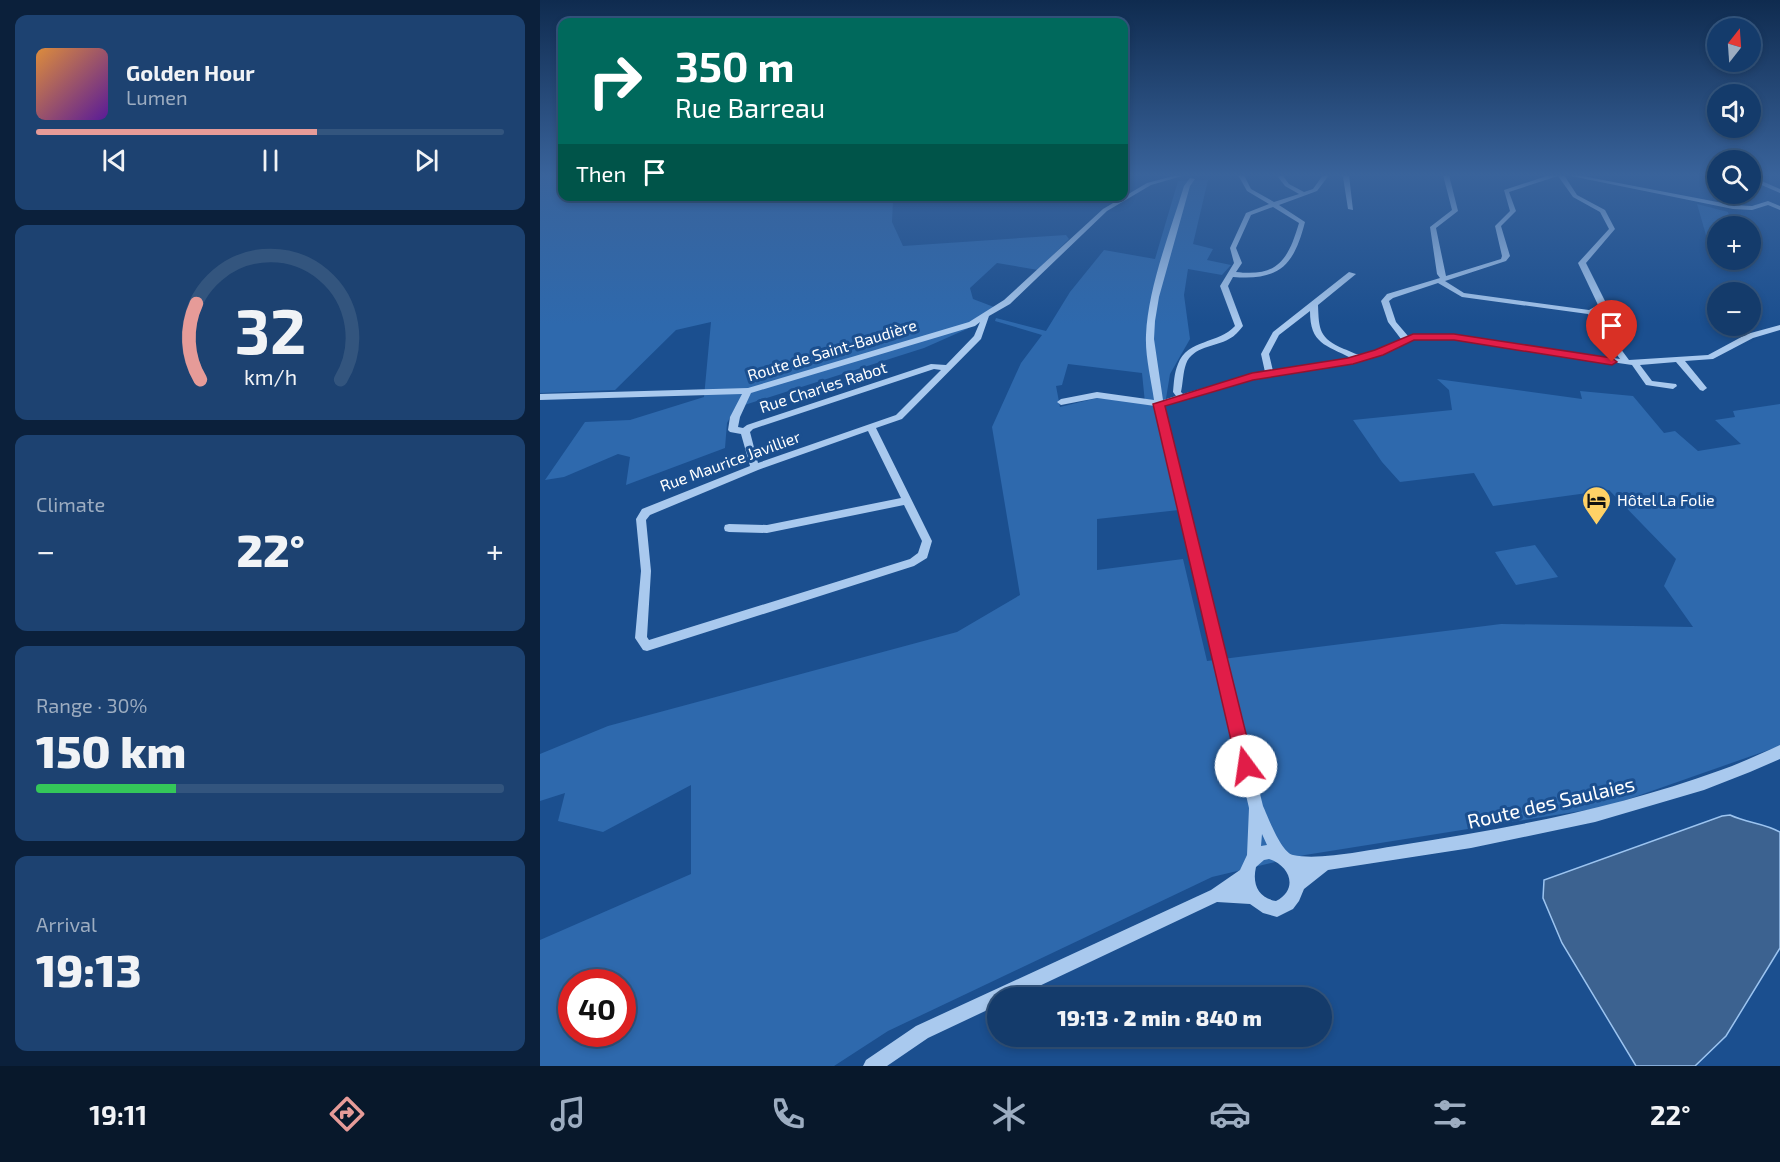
<!DOCTYPE html>
<html lang="en">
<head>
<meta charset="utf-8">
<style>
  body { margin:0; font-family:"Exo 2",sans-serif; background:#1d4271; color:#f1f3f6; height:100vh; display:flex; flex-direction:column; font-size:22px; white-space:nowrap }
  * { box-sizing:border-box; margin:0 }
  p { font-size:20px; color:#9dadc1 }
  .icon { flex:none; width:33px; height:33px; fill:none; stroke:currentColor; stroke-width:2; stroke-linecap:round; stroke-linejoin:round }
  .map { position:relative; flex:1; overflow:hidden }
  .details { display:flex; flex-direction:column; gap:15px; padding:15px; background:#0b203b; width:540px }
  .details>* { flex:none }
  .hud { position:absolute; left:18px; top:18px; width:570px; height:183px; border-radius:12px; box-shadow:0 3px 9px #0003,0 0 0 2px #33557e; background:#00695c; color:#fff; overflow:hidden }
  .needle { width:39px; rotate:17deg }
  .fabs { position:absolute; left:1167px; top:18px; display:grid; gap:12px }
  .fabs a { display:grid; place-items:center; width:54px; height:54px; border-radius:50%; background:#143b6b; box-shadow:0 3px 9px #0003,0 0 0 2px #33557e; font-size:30px }
  .speed { position:absolute; left:18px; top:969px; display:flex; gap:12px; font-size:30px; font-weight:700; text-align:center }
  .speed>* { display:grid; place-content:center; width:78px; height:78px; border-radius:50%; background:#143b6b; box-shadow:0 3px 9px #0003,0 0 0 2px #33557e; line-height:1 }
  .speed .limit { border:9px solid #d22; background:#fff; color:#111 }
  .pin { position:absolute; display:grid; place-items:center; width:51px; height:51px; color:#fff; margin:-62px -26px; border-radius:50% 50% 50% 0; rotate:-45deg; box-shadow:0 0 6px #0007 }
  .pin .icon { rotate:45deg }
  .me { position:absolute; width:66px; margin:-33px; rotate:346deg; stroke-linejoin:round; filter:drop-shadow(0 0 4px #0008) }
  .turn { display:flex; align-items:center; gap:21px; height:126px; padding:0 18px; font-size:27px }
  .turn .icon { width:78px; height:78px; stroke-width:2.5 }
  .turn b { display:block; font-size:42px; line-height:51px }
  .then { display:flex; align-items:center; height:57px; padding:0 18px; background:#0003; gap:12px; font-size:22px }
  .big { font-size:45px; font-weight:800; line-height:1.1 }
  .details .tile { flex:1; display:flex; flex-direction:column; justify-content:center; gap:9px; min-width:0; padding:0 21px; border-radius:12px; background:#1d4271 }
  .details .dial { align-items:center; gap:0 }
  .dial svg { height:156px; overflow:visible; fill:none; stroke:#33557e; stroke-width:7; stroke-linecap:round; text-anchor:middle }
  .dial text { fill:#f1f3f6; stroke:none }
  .song { display:flex; align-items:center; gap:18px }
  .cover { width:72px; height:72px; border-radius:9px; background:linear-gradient(135deg,hsl(30 70% 55%),hsl(270 70% 35%)) }
  .played { height:6px; border-radius:3px; background:linear-gradient(90deg,#e69b98 60%,#33557e 60%) }
  .keys { display:flex; justify-content:space-around; direction:ltr }
  .heat { display:flex; justify-content:space-between; align-items:center; font-size:33px; direction:ltr }
  .charge { height:9px; border-radius:4px; background:linear-gradient(90deg,#34c759 30%,#33557e 0) }
  .trip { position:absolute; left:447px; top:987px; width:345px; height:60px; border-radius:30px; background:#143b6b; box-shadow:0 3px 9px #0003,0 0 0 2px #33557e; font-weight:800; line-height:60px; text-align:center }
  .tab-bar { display:flex; height:96px; justify-content:space-around; align-items:center; background:#08182b; color:#9dadc1 }
  .tab-bar .icon { width:42px; height:42px }
  .tab-bar .on { color:#e69b98 }
  .tab-bar b { font-size:27px; color:#f1f3f6 }
  main { display:flex; flex:1; min-height:0 }
  .map>svg:first-child { display:block }
  .green { fill:#2e69ad; fill-rule:evenodd }
  .water { fill:#3c6290; stroke:#9cc4f0; stroke-width:1.5 }
  .lines { fill:none; stroke-linecap:round; stroke-linejoin:round }
  .minor { fill:#a9c9ee; fill-rule:evenodd }
  .route { fill:#e11d48; stroke:#92132f; stroke-width:1.5 }
  .labels { text-anchor:middle; stroke-width:6; stroke-linejoin:round; paint-order:stroke }
  .street-label { font-size:16px; fill:#fff; stroke:#1b4f8f }
  .poi-label { font-size:16px; fill:#fff; stroke:#1b4f8f; text-anchor:start }
  .near-street-label { font-size:20px; fill:#fff; stroke:#1b4f8f }
</style>
</head>
<body>
<main>
<section class="details">
<div class="tile">
<div class="song"><i class="cover"></i><div><b>Golden Hour</b><p>Lumen</p></div></div>
<div class="played"></div>
<div class="keys"><svg class="icon" aria-label="previous" viewBox="0 0 24 24"><path d="M18 5L8 12l10 7zM5 5v14"/></svg><svg class="icon" aria-label="pause" viewBox="0 0 24 24"><path d="M8 5v14M16 5v14"/></svg><svg class="icon" aria-label="next" viewBox="0 0 24 24"><path d="M6 5l10 7-10 7zM19 5v14"/></svg></div>
</div>
<div class="tile dial"><svg viewBox="0 0 100 80">
<path d="M14 69A42 42 0 1 1 86 69"/>
<path d="M14 69A42 42 0 0 1 12 30" stroke="#e69b98"/>
<text x="50" y="56" font-size="32" font-weight="700">32</text>
<text x="50" y="72" font-size="11">km/h</text>
</svg></div>
<div class="tile"><p>Climate</p>
<div class="heat"><a>−</a><b class="big">22°</b><a>+</a></div>
</div>
<div class="tile"><p>Range · 30%</p><b class="big">150 km</b><div class="charge"></div></div>
<div class="tile"><p>Arrival</p><b class="big">19:13</b></div>
</section>
<div class="map">
<svg width="1240" height="1066" viewBox="0 0 1240 1066">
  <rect width="100%" height="100%" fill="#1b4f8f"/>
  <!-- green -->
  <path class="green" d="M 0,175 L 22,175 L 22,196 L 308,196 L 353,201 L 352,222 L 363,246 L 526,235 L 529,239 L 498,270 L 457,263 L 430,288 L 433,299 L 454,307 L 427,329 L 384,348 L 195,408 L 187,423 L 185,448 L 86,485 L 90,457 L 78,454 L 24,477 L 5,480 L 45,422 L 90,420 L 164,397 L 171,322 L 136,330 L 75,390 L 0,393 Z
    M 668,180 L 653,244 L 673,249 L 667,260 L 691,265 L 682,275 L 648,269 L 644,295 L 650,339 L 630,374 L 621,429 L 639,510 L 557,519 L 557,570 L 643,559 L 667,661 L 961,624 L 1153,627 L 1124,586 L 1136,559 L 1069,490 L 953,506 L 934,473 L 860,482 L 842,462 L 813,420 L 912,410 L 909,390 L 897,379 L 1042,399 L 1040,391 L 1093,396 L 1124,433 L 1135,431 L 1158,451 L 1201,444 L 1175,420 L 1195,417 L 1193,411 L 1240,404 L 1240,746 L 1066,807 L 765,855 L 672,877 L 348,1031 L 294,1066 L 0,1066 L 0,940 L 151,874 L 151,785 L 63,832 L 18,821 L 25,793 L 0,801 L 0,754 L 68,726 L 417,632 L 480,595 L 452,427 L 481,363 L 502,335 L 455,321 L 456,318 L 506,331 L 530,292 L 564,250 L 615,259 L 638,181 ZM 528,364 L 602,373 L 605,403 L 557,398 L 520,407 L 516,386 L 522,385 ZM 32,982 L 82,982 L 82,1034 L 32,1034 Z
    M 1157,204 L 1188,212 L 1193,226 L 1178,226 L 1177,236 L 1166,235 Z
    M 995,545 L 1018,577 L 976,585 L 955,552 Z"/>
  <!-- water -->
  <path class="water" d="M 1190,815 C 1207,823 1224,823 1240,832 L 1240,948 L 1186,1036 L 1155,1066 L 1096,1066 L 1022,943 L 1003,898 L 1004,880 L 1182,816 Z"/>
  <g class="lines">
    <!-- minor -->
    <path class="minor" d="M 637,175 L 642,176 L 611,185 L 567,211 L 470,304 L 449,316 L 441,339 L 362,419 L 336,428 L 392,541 L 387,558 L 374,566 L 107,651 L 103,650 L 95,638 L 101,571 L 96,519 L 102,509 L 210,466 L 201,434 L 190,432 L 188,430 L 190,417 L 202,394 L 0,400 L 0,394 L 208,388 L 429,322 L 464,300 L 563,209 L 607,183 ZM 440,322 L 434,336 L 406,365 L 391,364 L 207,425 L 203,428 L 198,427 L 200,417 L 211,393 L 435,326 ZM 394,369 L 401,370 L 356,415 L 218,463 L 210,432 L 213,429 ZM 328,431 L 361,498 L 227,525 L 189,524 L 185,525 L 184,528 L 185,531 L 189,532 L 227,533 L 364,505 L 382,541 L 378,553 L 370,559 L 109,640 L 107,637 L 111,571 L 106,520 L 110,515 L 218,470 Z
      M 698,175 L 704,175 L 711,189 L 734,202 L 759,194 L 745,186 L 738,177 L 739,176 L 743,176 L 749,184 L 764,192 L 773,189 L 783,175 L 789,175 L 777,191 L 739,205 L 765,222 C 754,265 740,281 693,277 L 688,286 L 703,326 C 699,331 695,336 689,339 C 675,347 653,346 646,364 C 643,372 643,383 641,392 L 643,394 L 709,375 L 725,372 L 721,354 L 733,332 L 809,272 L 816,274 L 778,305 C 779,330 779,338 804,349 C 810,351 816,355 822,355 C 836,354 849,345 861,339 L 848,322 L 841,301 L 847,294 L 900,278 L 897,274 L 890,227 L 912,210 L 903,175 L 909,175 L 918,211 L 896,228 L 906,276 L 961,259 L 962,256 L 955,226 L 970,211 L 964,190 L 1010,175 L 1024,175 L 1037,195 L 1065,210 L 1075,229 L 1046,263 L 1066,303 L 1065,308 L 1054,313 L 1089,360 L 1168,355 L 1207,334 L 1240,325 L 1240,330 L 1213,338 L 1173,359 L 1145,361 L 1167,388 L 1163,391 L 1160,390 L 1136,362 L 1100,365 L 1112,381 L 1136,384 L 1137,386 L 1133,389 L 1106,385 L 1092,365 L 907,338 L 873,339 L 842,355 L 812,363 L 713,380 L 624,406 L 723,806 C 728,817 741,852 753,855 C 780,861 833,849 861,845 C 970,828 1077,808 1181,770 C 1201,763 1220,754 1240,745 L 1240,759 L 1210,772 L 1164,790 L 1055,822 L 931,848 L 788,870 L 764,889 L 759,901 L 753,909 L 737,917 L 723,913 L 710,904 L 677,902 L 474,998 L 458,998 L 458,1005 L 388,1038 L 347,1066 L 323,1066 L 326,1060 L 376,1026 L 671,890 L 700,870 L 707,855 L 709,808 L 615,406 L 557,398 L 521,405 L 517,402 L 521,399 L 557,392 L 614,400 C 611,379 605,356 606,335 C 608,288 630,232 644,186 L 650,178 L 655,179 L 650,186 L 619,297 L 615,321 L 614,339 L 623,400 L 636,396 L 633,392 C 634,383 634,373 638,364 C 647,339 679,344 695,326 L 680,286 L 694,263 L 690,248 L 706,213 L 729,204 L 707,191 ZM 1018,176 L 1033,197 L 1060,212 L 1069,229 L 1038,263 L 1058,305 L 1049,310 L 924,293 L 905,281 L 966,261 L 970,256 L 961,226 L 976,211 L 969,192 ZM 733,207 L 759,223 C 748,260 738,277 696,272 L 702,263 L 696,248 L 711,215 ZM 898,283 L 922,297 L 1048,314 L 1080,359 L 907,334 L 868,336 L 856,322 L 849,301 L 853,298 ZM 770,311 C 770,344 786,345 811,358 L 733,371 L 729,354 L 739,335 ZM 722,834 L 727,845 L 721,846 ZM 729,859 C 750,866 759,889 736,901 C 718,898 712,884 716,867 L 724,860 Z
      M 800,175 L 809,175 L 813,210 L 808,209 L 803,177 Z
      M 1026,175 L 1037,175 L 1193,205 L 1212,206 L 1228,201 L 1240,206 L 1240,210 L 1228,205 L 1212,210 L 1193,209 Z
      M 1210,176 L 1240,189 L 1240,193 L 1210,180 Z"/>
  </g>
  <!-- sky -->
  <linearGradient id="sky" x2="0" y2="1"><stop stop-color="#0f2b4f"/><stop offset="0.54" stop-color="#39639b"/><stop offset="1" stop-color="#39639b" stop-opacity="0"/></linearGradient>
  <rect width="1240" height="324" fill="url(#sky)"/>
  <!-- route -->
  <path class="route" d="M 873,334 L 914,334 L 1072,358 L 1077,362 L 1072,365 L 914,340 L 874,340 L 843,355 L 813,364 L 713,380 L 625,406 L 714,766 L 712,772 L 706,775 L 699,772 L 697,766 L 613,404 L 712,373 L 808,358 L 835,350 Z"/>
  <!-- icons -->
  <defs>
    <symbol id="hotel-pin" viewBox="-11 -11 22 30"><path d="M0 17L-7.5 6A9.5 9.5 0 1 1 7.5 6Z" fill="#ffd166" stroke="#1b4f8f"/><path d="M-6-4.5h1.5V1H6V5H4.5V3h-9V5H-6ZM-4 0a1.8 1.8 0 1 1 3.6 0ZM.5 0V-2.5h3Q6-2.5 6 0Z" fill="#111"/></symbol>
  </defs>
  <g fill-rule="evenodd">
    <use href="#hotel-pin" x="1040" y="484" width="33" height="45"/>
  </g>
  <g class="labels">
    <!-- street labels -->
    <g class="street-label">
      <text transform="translate(292 350) rotate(-17)" y="6">Route de Saint-Baudière</text>
      <text transform="translate(283 387) rotate(-18)" y="6">Rue Charles Rabot</text>
      <text transform="translate(190 461) rotate(-20)" y="6">Rue Maurice Javillier</text>
    </g>
    <!-- poi labels -->
    <g class="poi-label">
      <text x="1077" y="506">Hôtel La Folie</text>
    </g>
    <!-- near-street labels -->
    <g class="near-street-label">
      <text transform="translate(1011 803) rotate(-13)" y="7">Route des Saulaies</text>
    </g>
  </g>
</svg>
<div class="fabs">
<a><svg class="needle" viewBox="-14 -14 28 28"><path d="M0-13l5 13h-10z" fill="#e53935"/><path d="M0 13l5-13h-10z" fill="#9dadc1"/></svg></a>
<a><svg class="icon" aria-label="sound" viewBox="0 0 24 24"><path d="M4 9h4l5-4v14l-5-4H4zM17 9q2 3 0 6"/></svg></a>
<a><svg class="icon" aria-label="search" viewBox="0 0 24 24"><circle cx="10" cy="10" r="6"/><path d="M15 15l6 6"/></svg></a>
<a>+</a>
<a>−</a>
</div>
<div class="speed"><div class="limit">40</div></div>
<div class="pin" style="left:1072px;top:362px;background:#d93025"><svg class="icon" aria-label="arrive" viewBox="0 0 24 24"><path d="M6 21V4h12l-3 4 3 4H6"/></svg></div>
<svg class="me" style="left:706px;top:766px" viewBox="-20 -20 40 40"><circle r="19" fill="#fff"/><path d="M0-13L10 11 0 6-10 11z" fill="#e11d48"/></svg>
<div class="trip">19:13 · 2 min · 840 m</div>
<div class="hud">
<div class="turn"><svg class="icon" aria-label="right" viewBox="0 0 24 24"><path d="M7 20v-9h11M14 6l5 5-5 5"/></svg><div><b>350 m</b>Rue Barreau</div></div>
<div class="then">Then<svg class="icon" aria-label="arrive" viewBox="0 0 24 24"><path d="M6 21V4h12l-3 4 3 4H6"/></svg></div>
</div>
</div>
</main>
<nav class="tab-bar">
<b>19:11</b>
<svg class="icon on" aria-label="directions" viewBox="0 0 24 24"><path d="M12 3l9 9-9 9-9-9zM9 14v-3h6M13 9l2 2-2 2"/></svg>
<svg class="icon" aria-label="music" viewBox="0 0 24 24"><path d="M9 18V5l10-2v13"/><circle cx="6" cy="18" r="3"/><circle cx="16" cy="16" r="3"/></svg>
<svg class="icon" aria-label="phone" viewBox="0 0 24 24"><path d="M5 4h4l2 5-3 2q2 4 5 5l2-3 5 2v4C11 20 4 13 5 4z"/></svg>
<svg class="icon" aria-label="climate" viewBox="0 0 24 24"><path d="M12 3v18M4 7l16 10M4 17L20 7"/></svg>
<svg class="icon" aria-label="car" viewBox="0 0 24 24"><path d="M5 17H2v-5l4-1 3-4h7l3 4 3 1v5h-3M9 17h6M6 11h13"/><circle cx="7" cy="17" r="2"/><circle cx="17" cy="17" r="2"/></svg>
<svg class="icon" aria-label="filters" viewBox="0 0 24 24"><path d="M4 7h16M4 17h16"/><circle cx="9" cy="7" r="2"/><circle cx="15" cy="17" r="2"/></svg>
<b>22°</b>
</nav>
</body>
</html>
